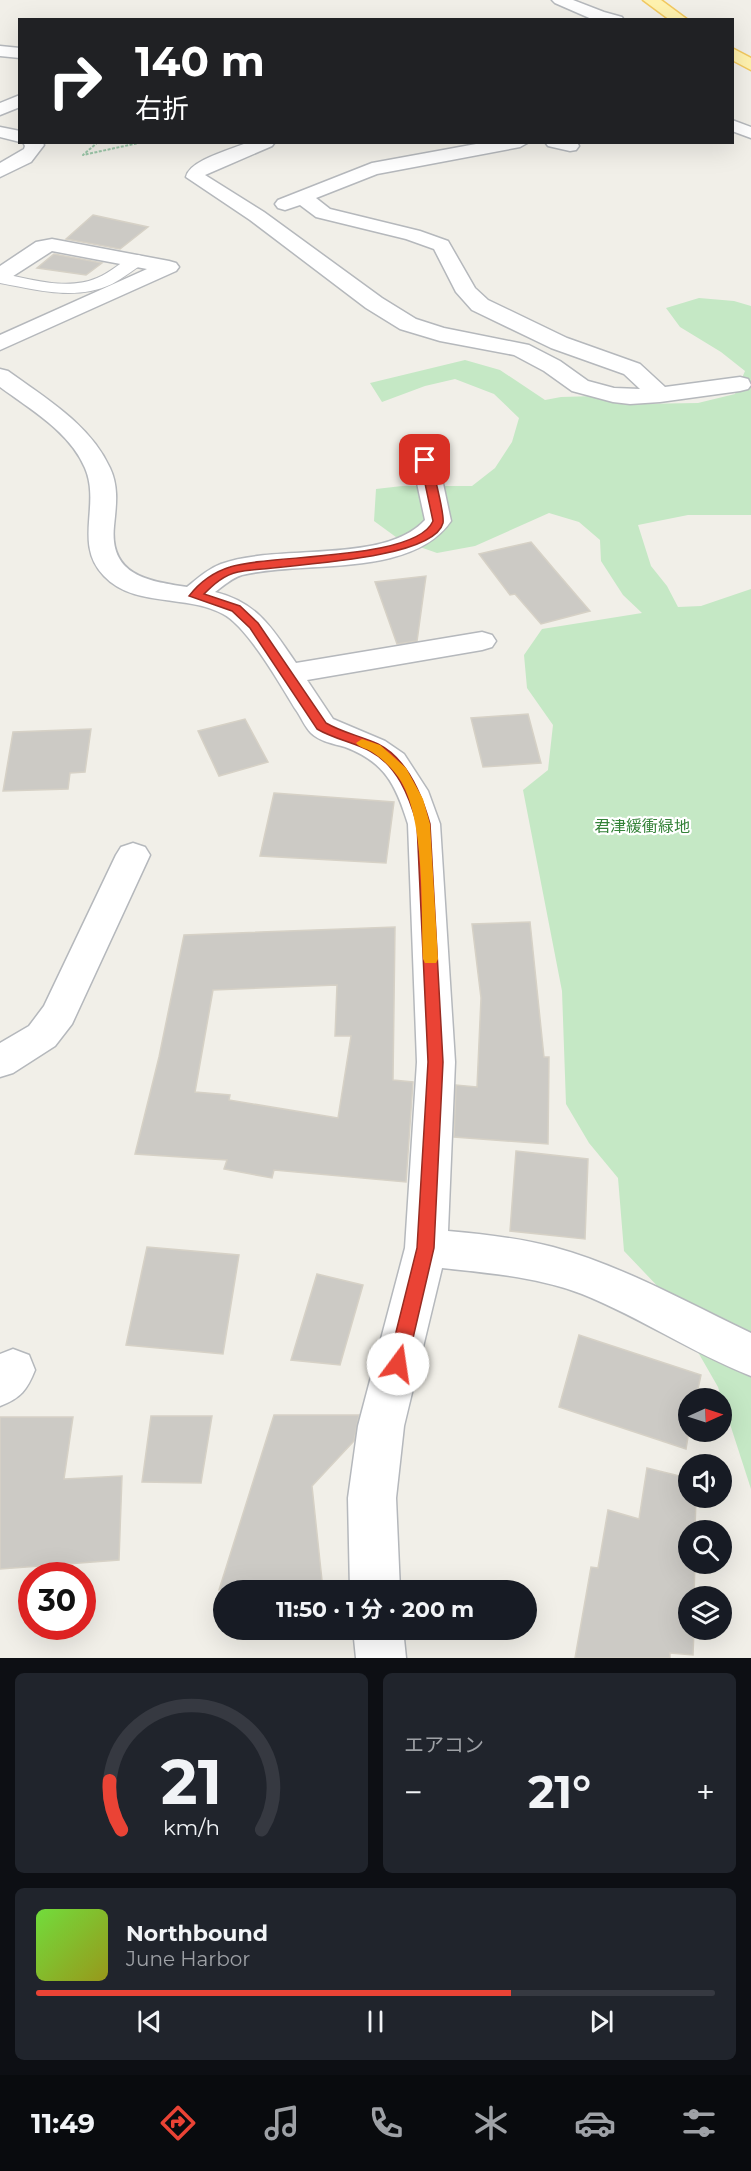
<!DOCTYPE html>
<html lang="ja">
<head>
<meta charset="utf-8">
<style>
  body { margin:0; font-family:Montserrat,"Noto Sans JP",sans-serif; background:#20242c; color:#f1f3f6; height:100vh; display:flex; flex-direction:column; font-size:22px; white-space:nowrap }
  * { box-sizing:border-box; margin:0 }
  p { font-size:20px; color:#9ea1a6 }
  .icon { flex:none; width:33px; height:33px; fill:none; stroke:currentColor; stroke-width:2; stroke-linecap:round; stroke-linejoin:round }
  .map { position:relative; height:1658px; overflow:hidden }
  .sheet { display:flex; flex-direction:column; gap:15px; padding:15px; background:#0d0f14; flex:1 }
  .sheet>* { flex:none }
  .hud { position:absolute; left:18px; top:18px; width:716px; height:126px; border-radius:0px; box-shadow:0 6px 24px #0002; background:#202124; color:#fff; overflow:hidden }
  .needle { width:39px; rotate:87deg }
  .buttons { position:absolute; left:678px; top:1388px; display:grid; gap:12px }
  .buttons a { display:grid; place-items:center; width:54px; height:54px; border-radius:50%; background:#171b24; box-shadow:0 6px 24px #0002; font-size:30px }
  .speed { position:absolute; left:18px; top:1562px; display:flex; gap:12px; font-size:30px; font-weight:700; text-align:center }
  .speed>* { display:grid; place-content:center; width:78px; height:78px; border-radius:50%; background:#171b24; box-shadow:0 6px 24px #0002; line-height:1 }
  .speed .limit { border:9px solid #d22; background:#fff; color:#111 }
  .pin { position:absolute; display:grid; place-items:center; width:51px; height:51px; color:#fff; margin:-26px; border-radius:12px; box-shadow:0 3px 9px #0006 }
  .me { position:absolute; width:66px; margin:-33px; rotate:14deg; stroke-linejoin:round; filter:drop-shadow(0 0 4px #0008) }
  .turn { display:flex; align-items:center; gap:21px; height:126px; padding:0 18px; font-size:27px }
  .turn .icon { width:78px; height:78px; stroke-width:2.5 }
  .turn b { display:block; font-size:42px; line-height:51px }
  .big { font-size:45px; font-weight:700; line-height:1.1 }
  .sheet .widget { flex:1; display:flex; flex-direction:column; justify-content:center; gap:9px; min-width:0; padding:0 21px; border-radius:9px; background:#20242c }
  .sheet .dial { align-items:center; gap:0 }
  .dial svg { height:156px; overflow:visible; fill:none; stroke:#363941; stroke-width:7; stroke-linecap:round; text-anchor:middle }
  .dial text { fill:#f1f3f6; stroke:none }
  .song { display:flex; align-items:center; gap:18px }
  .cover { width:72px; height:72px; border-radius:9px; background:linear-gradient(135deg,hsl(100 70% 55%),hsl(60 70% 35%)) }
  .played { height:6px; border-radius:3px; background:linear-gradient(90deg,#ea4335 70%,#363941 70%) }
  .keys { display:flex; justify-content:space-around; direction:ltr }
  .heat { display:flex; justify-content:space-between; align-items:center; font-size:33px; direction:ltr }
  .sheet .tiles { flex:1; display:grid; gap:15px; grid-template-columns:1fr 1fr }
  .widget:last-child { grid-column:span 2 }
  .trip { position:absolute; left:213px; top:1580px; width:324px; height:60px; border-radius:30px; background:#171b24; box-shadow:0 6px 24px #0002; font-weight:700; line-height:60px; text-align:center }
  .tab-bar { display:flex; height:96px; justify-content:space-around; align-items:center; background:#090b0e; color:#9ea1a6 }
  .tab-bar .icon { width:42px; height:42px }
  .tab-bar .on { color:#ea4335 }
  .tab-bar b { font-size:27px; color:#f1f3f6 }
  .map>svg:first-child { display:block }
  .green { fill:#c5e8c5 }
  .building { fill:#cccac5; stroke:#d6d1c6; stroke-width:1.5; fill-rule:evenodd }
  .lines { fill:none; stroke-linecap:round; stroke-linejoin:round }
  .service-casing { stroke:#b5b8bc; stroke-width:2 }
  .minor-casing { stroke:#b5b8bc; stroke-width:3 }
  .primary-casing { stroke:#f2c960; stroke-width:3 }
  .path { stroke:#9cc7a9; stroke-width:2; stroke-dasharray:3 1.5; stroke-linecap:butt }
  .service { fill:#fff; fill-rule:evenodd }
  .minor { fill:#fff; fill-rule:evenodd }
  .primary { fill:#fff2af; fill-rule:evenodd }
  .route { fill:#ea4335; stroke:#982c22; stroke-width:1.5 }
  .slow { fill:#f59e0b }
  .labels { text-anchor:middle; stroke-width:4.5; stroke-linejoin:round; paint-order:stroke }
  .park-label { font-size:16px; fill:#348238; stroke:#fff }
</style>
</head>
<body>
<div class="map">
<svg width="751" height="1658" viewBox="0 0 751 1658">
  <rect width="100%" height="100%" fill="#f1efe8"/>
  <!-- green -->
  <path class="green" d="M 699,298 L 734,301 L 751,306 L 751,515 L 688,515 L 638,525 L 651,566 L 667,586 L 678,607 L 701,606 L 751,589 L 751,1489 L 718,1387 L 664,1293 L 624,1251 L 618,1178 L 589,1143 L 566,1104 L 562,991 L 523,790 L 548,770 L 553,725 L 527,688 L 524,655 L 542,629 L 642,613 L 623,595 L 601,561 L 600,540 L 579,522 L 549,513 L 475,546 L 437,553 L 400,540 L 374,521 L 376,489 L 402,486 L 472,486 L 495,468 L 512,442 L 519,418 L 494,394 L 455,379 L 425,386 L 382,402 L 370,383 L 465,360 L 500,370 L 545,400 L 561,397 L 595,396 L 635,404 L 698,403 L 735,394 L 745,371 L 721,352 L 680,327 L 666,308 Z"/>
  <!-- building -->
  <path class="building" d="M 93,215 L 148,227 L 120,249 L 66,239 Z
    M 54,254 L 102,263 L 86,275 L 37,268 Z
    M 531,542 L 553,568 L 590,611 L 541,624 L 515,594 L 510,595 L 479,554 Z
    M 426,576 L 417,641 L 397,644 L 375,582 Z
    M 528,714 L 541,763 L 483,767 L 471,718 Z
    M 245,719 L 268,762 L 219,776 L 198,731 Z
    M 91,729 L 85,772 L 70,773 L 68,789 L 3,791 L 13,732 Z
    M 274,793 L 394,802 L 386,863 L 260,856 Z
    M 530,922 L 544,1057 L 549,1057 L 548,1144 L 454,1137 L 456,1085 L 477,1087 L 481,998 L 472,924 Z
    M 395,927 L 393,1080 L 413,1082 L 406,1182 L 274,1170 L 272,1178 L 224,1169 L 227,1160 L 135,1154 L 159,1057 L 184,935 ZM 337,985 L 335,1036 L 351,1036 L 338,1118 L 229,1100 L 230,1095 L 195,1092 L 213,990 Z
    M 516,1151 L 588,1159 L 585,1239 L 510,1231 Z
    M 147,1247 L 239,1255 L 223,1354 L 126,1345 Z
    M 317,1274 L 363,1285 L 340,1365 L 291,1360 Z
    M 579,1335 L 701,1375 L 696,1398 L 688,1398 L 689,1431 L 686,1449 L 559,1407 Z
    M 274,1415 L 359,1415 L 354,1441 L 312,1486 L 323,1590 L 219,1590 Z
    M 151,1416 L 212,1416 L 201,1483 L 142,1482 Z
    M 0,1417 L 73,1417 L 64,1479 L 122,1476 L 119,1560 L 0,1569 Z
    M 647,1468 L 688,1478 L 688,1497 L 696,1497 L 695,1530 L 688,1530 L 688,1563 L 695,1563 L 694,1596 L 688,1596 L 688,1629 L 694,1629 L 693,1655 L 670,1653 L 670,1658 L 575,1658 L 591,1567 L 598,1568 L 608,1510 L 639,1519 Z"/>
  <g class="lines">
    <defs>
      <path id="service" d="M 138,255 L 144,257 L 146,260 L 144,263 C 133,270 123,278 112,284 C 76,301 37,290 0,283 L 0,273 C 31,279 67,291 97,278 C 112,272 123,259 138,255 Z"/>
      <path id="minor" d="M 552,0 L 573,0 L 604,12 L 622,17 L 624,20 L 594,20 L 555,3 Z
        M 0,46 L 20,48 L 20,58 L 0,56 Z
        M 20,95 L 20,107 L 0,115 L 0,103 Z
        M 732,120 L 751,127 L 751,138 L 732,131 Z
        M 0,127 L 20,131 L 20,142 L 0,137 Z
        M 23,142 L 42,142 L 44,145 L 31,162 L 0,177 L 0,163 L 24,149 L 25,146 Z
        M 249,142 L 275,142 L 272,146 L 205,175 L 264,212 L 382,298 L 416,319 L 444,328 L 529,345 L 560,361 L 588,381 L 614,388 L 640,389 L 624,374 L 551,348 L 472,310 L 456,292 L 434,249 L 406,239 L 316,217 L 300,205 L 285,210 L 278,208 L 275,204 L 278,200 L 372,163 L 487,142 L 529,142 L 520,147 L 377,174 L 316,198 L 330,209 L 420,231 L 448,241 L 475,288 L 488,300 L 567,338 L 640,364 L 665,387 L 740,377 L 748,379 L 751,385 L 748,389 L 740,391 L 660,402 L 630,404 L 613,402 L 572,391 L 544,371 L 514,355 L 440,341 L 400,329 L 366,308 L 250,220 L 186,177 C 189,160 233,149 249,142 Z
        M 545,142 L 577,142 L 579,146 L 576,150 L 570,151 L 548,146 Z
        M 52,239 L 169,261 L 176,263 L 179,267 L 176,271 L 0,350 L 0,335 L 147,269 L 52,251 L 7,280 L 0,282 L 0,266 L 36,242 Z
        M 0,369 L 8,371 C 45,398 90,424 110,468 C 119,487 116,506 114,526 C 109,576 149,581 187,587 C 198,578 208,569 221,564 C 277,543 384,565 425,520 L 412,460 L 416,455 L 425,452 L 434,455 L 438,460 L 451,521 C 411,579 303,560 242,575 C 232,578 223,586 215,592 C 258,603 272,628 296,663 L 482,632 L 492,635 L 496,641 L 492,647 L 482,650 L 307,680 L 333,719 L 385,741 L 404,754 L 428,791 L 440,824 L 455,1062 L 448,1231 C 483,1234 518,1238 553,1247 C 623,1266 686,1302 751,1333 L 751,1376 C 692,1353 640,1317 582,1294 C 537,1277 489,1273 442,1268 L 404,1426 L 396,1498 L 400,1590 L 350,1590 L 348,1498 L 358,1426 L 405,1248 L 417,1062 L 408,824 C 396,785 385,762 345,747 C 334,744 319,741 311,733 C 305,727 301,717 296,710 C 281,686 248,627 223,614 C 187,594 134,608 104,576 C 73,544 101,505 85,468 C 70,432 30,409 0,387 Z
        M 133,843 L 145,847 L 150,855 L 72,1024 L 55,1046 L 13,1073 L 0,1077 L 0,1043 L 29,1026 L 44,1006 L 116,855 L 121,847 Z
        M 13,1349 L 29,1355 L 35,1370 C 27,1390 21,1398 0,1406 L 0,1354 Z
        M 353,1629 L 403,1629 L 406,1658 L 356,1658 Z"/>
      <path id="primary" d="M 643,0 L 661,0 L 688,20 L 670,20 Z
        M 732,48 L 751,58 L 751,70 L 732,60 Z"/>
    </defs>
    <!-- service casing -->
    <use href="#service" class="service-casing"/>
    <!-- minor casing -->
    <use href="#minor" class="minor-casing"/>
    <!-- primary casing -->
    <use href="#primary" class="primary-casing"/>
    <!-- path -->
    <path class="path" d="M 98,142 L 83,155 L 143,142"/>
    <!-- service -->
    <use href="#service" class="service"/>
    <!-- minor -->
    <use href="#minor" class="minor"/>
    <!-- primary -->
    <use href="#primary" class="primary"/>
  </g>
  <!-- route -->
  <path class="route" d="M 425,457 L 431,460 C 433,473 445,513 443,523 C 433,562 273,565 238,572 C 224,575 214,584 204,594 L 240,606 L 258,623 L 326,723 C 343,733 361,736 378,744 C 408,759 422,795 430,824 L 443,1062 L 434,1248 L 407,1364 L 404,1370 L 398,1372 L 391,1370 L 388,1364 L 417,1248 L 428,1062 L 417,824 C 409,796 397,765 370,751 C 353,742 334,739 317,729 L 250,628 L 232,611 L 189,596 C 199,583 214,572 230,567 C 267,554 416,561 433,521 L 420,460 Z"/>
  <!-- slow -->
  <path class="slow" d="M 362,739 L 380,745 L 406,768 L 423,799 L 430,824 L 438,959 L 436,963 L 425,963 L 423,959 C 421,911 426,810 396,774 C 390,766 380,757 372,752 C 366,748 360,748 356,743 Z"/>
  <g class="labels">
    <!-- park labels -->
    <g class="park-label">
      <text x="642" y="832">君津緩衝緑地</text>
    </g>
  </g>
</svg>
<div class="buttons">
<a><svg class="needle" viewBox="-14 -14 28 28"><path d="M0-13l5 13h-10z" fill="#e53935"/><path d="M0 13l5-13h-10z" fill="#9ea1a6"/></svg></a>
<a><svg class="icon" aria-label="sound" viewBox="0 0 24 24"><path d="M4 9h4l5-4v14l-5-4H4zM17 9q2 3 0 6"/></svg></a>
<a><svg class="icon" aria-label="search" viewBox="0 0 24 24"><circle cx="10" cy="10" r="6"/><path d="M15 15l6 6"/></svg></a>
<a><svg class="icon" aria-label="layers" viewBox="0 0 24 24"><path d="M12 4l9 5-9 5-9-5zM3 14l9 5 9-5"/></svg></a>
</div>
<div class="speed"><div class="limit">30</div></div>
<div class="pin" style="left:425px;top:460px;background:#d93025"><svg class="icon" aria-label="arrive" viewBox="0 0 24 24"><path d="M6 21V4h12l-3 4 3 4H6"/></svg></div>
<svg class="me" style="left:398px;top:1364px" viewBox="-20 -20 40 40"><circle r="19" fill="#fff"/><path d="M0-13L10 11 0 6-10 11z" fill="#ea4335"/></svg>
<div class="trip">11:50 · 1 分 · 200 m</div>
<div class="hud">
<div class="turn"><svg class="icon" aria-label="right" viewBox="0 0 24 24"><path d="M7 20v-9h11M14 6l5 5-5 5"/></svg><div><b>140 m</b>右折</div></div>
</div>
</div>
<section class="sheet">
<div class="tiles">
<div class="widget dial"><svg viewBox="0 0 100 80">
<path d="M14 69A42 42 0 1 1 86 69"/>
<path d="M14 69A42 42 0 0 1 8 44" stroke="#ea4335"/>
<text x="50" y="56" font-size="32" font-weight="700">21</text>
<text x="50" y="72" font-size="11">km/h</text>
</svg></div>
<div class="widget"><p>エアコン</p>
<div class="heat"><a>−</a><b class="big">21°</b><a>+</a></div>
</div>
<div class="widget">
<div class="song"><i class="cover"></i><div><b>Northbound</b><p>June Harbor</p></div></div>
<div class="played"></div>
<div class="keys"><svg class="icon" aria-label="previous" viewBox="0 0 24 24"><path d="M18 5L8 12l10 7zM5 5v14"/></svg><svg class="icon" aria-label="pause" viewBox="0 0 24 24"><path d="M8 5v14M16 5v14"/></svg><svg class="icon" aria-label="next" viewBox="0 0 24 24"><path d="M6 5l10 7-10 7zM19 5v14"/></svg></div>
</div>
</div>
</section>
<nav class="tab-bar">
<b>11:49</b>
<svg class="icon on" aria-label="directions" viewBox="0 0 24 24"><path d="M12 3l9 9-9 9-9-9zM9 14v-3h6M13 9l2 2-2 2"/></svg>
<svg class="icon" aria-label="music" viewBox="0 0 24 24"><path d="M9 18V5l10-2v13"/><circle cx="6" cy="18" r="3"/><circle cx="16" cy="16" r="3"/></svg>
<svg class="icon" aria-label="phone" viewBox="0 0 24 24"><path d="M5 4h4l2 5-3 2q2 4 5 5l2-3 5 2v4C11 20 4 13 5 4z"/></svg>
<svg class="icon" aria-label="climate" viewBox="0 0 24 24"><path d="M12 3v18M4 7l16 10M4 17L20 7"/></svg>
<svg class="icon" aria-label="car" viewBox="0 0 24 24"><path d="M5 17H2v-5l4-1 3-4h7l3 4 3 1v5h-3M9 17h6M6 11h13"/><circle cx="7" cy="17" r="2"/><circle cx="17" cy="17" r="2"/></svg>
<svg class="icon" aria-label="filters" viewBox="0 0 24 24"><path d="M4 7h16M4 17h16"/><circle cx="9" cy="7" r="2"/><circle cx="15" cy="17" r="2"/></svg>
</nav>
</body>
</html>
